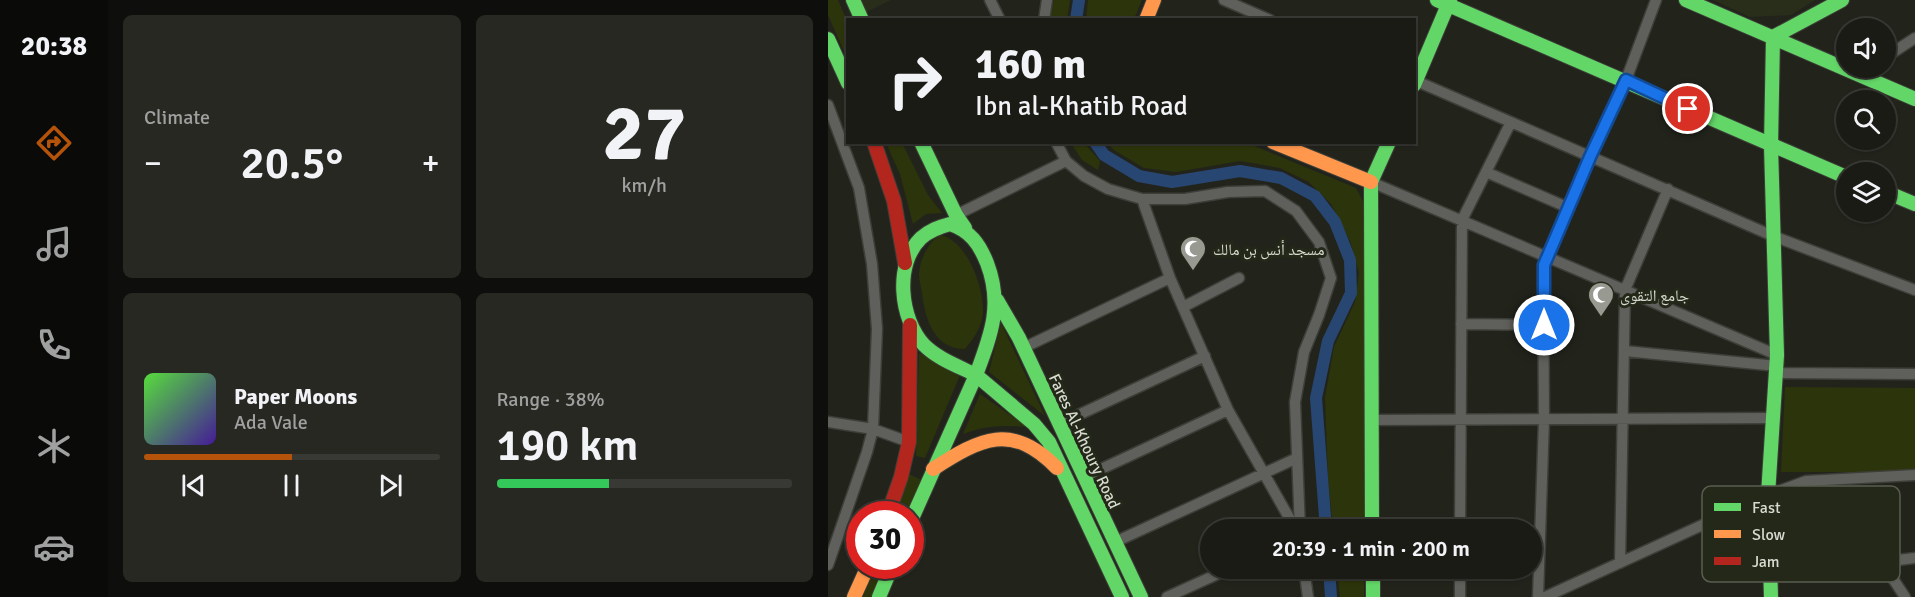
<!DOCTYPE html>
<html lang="en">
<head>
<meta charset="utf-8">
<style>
  body { margin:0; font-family:Signika,"Noto Naskh Arabic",sans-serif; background:#272822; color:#f1f3f6; height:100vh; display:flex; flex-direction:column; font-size:22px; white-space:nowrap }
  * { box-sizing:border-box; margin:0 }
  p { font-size:20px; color:#9fa1a0 }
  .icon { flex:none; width:33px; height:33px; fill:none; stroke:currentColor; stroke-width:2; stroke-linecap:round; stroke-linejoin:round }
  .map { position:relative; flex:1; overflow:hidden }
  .side { display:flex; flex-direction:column; gap:15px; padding:15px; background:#0e0f0c; width:720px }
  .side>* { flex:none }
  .hud { position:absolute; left:18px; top:18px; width:570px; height:126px; border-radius:0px; box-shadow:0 2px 4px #0004,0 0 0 2px #383934; background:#1a1b15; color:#f1f3f6; overflow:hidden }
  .buttons { position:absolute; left:1008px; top:18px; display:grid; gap:12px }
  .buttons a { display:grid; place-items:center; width:60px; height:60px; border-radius:50%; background:#1a1b15; box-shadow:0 2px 4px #0004,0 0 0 2px #383934; font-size:30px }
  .speed { position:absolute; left:18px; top:501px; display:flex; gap:12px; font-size:30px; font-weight:700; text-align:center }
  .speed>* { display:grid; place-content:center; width:78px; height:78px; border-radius:50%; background:#1a1b15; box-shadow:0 2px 4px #0004,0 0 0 2px #383934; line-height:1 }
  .speed .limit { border:9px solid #d22; background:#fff; color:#111 }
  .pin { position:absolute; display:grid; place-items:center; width:51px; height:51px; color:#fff; margin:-26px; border:3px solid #fff; border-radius:50%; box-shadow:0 2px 6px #0007 }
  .me { position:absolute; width:66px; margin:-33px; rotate:0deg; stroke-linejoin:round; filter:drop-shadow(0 0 4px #0008) }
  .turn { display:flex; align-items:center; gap:21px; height:126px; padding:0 30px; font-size:27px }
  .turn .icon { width:78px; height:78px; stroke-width:2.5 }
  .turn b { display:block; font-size:42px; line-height:51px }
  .big { font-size:45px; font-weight:600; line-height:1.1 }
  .side .tile { flex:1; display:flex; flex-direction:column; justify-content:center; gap:9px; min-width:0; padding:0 21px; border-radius:9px; background:#272822 }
  .side .dial { align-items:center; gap:0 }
  .dial b { font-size:78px; line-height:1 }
  .song { display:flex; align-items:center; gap:18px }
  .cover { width:72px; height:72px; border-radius:9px; background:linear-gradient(135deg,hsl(110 70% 55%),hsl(260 70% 35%)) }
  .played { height:6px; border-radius:3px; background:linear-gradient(90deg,#b45309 50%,#383934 50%) }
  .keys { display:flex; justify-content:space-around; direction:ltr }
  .heat { display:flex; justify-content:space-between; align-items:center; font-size:33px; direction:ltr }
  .charge { height:9px; border-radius:4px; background:linear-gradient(90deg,#34c759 38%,#383934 0) }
  .side .tiles { flex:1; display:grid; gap:15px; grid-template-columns:repeat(2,1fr) }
  .trip { position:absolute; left:372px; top:519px; width:342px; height:60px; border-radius:30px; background:#1a1b15; box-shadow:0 2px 4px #0004,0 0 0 2px #383934; font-weight:600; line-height:60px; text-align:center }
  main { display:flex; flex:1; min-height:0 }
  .tab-bar { display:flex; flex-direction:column; width:108px; justify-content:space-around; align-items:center; background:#0a0b08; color:#9fa1a0 }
  .tab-bar .icon { width:42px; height:42px }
  .tab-bar .selected { color:#b45309 }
  .tab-bar b { font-size:27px; color:#f1f3f6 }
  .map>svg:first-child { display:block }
  .built { fill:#292e1b }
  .green { fill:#2c340b }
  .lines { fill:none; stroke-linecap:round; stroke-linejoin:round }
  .canal { stroke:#284672; stroke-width:12 }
  .street-casing { stroke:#3c3e37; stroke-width:13 }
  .fast-casing { stroke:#3c3e37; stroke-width:16 }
  .slow-casing { stroke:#3c3e37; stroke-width:16 }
  .jam-casing { stroke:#3c3e37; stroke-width:16 }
  .street { stroke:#5f605b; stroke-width:10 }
  .fast { stroke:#63d668; stroke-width:14 }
  .slow { stroke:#ff974d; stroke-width:14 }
  .jam { stroke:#b3261e; stroke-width:14 }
  .route-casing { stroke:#114b97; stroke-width:15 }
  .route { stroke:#1a73e8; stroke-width:10 }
  .labels { text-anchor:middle; stroke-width:6; stroke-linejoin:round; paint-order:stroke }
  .poi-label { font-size:16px; fill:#d7dad0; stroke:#232819; text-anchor:start }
  .street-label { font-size:16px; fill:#d7dad0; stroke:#232819 }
  .key { fill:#232819; stroke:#595d50; stroke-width:1.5 }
  .key-label { font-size:16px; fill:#d7dad0 }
</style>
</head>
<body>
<main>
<nav class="tab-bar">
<b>20:38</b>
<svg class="icon selected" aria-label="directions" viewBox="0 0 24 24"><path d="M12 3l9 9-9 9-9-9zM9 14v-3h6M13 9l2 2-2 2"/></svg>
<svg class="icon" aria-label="music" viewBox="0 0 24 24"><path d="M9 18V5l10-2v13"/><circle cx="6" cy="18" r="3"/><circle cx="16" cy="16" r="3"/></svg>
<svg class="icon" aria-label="phone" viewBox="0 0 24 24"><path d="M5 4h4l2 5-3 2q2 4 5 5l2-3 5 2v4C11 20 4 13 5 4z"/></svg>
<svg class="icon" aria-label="climate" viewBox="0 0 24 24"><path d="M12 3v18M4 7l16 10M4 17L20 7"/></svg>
<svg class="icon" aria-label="car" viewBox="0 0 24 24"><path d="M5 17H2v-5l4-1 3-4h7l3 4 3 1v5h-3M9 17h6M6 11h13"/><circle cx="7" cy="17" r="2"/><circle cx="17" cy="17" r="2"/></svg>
</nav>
<section class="side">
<div class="tiles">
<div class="tile"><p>Climate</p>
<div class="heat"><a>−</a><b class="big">20.5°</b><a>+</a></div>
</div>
<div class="tile dial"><b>27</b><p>km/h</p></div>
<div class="tile">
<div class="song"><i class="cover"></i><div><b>Paper Moons</b><p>Ada Vale</p></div></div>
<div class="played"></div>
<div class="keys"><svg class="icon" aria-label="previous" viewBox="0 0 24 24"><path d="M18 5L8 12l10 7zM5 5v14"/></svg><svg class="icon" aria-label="pause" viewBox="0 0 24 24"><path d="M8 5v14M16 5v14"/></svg><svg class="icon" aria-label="next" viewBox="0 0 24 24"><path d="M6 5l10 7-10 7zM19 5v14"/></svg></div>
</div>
<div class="tile"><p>Range · 38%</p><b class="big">190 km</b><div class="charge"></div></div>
</div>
</section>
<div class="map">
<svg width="1087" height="597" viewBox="0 0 1087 597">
  <rect width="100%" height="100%" fill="#22241c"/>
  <!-- built -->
  <path class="built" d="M 25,0 L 63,0 L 32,15 Z
    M 885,0 L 987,0 L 963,15 L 922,17 Z"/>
  <!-- green -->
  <path class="green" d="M 0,0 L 10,0 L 19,21 L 19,58 L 0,15 Z
    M 226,0 L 242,0 L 239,19 L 222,19 Z
    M 260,0 L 314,0 L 306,19 L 258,19 Z
    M 58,143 L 74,143 L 100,195 L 114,213 L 98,214 L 85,224 L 72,174 Z
    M 243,143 L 256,143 L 272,161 L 270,170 L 254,160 Z
    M 278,143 L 419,143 L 528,188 L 537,205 L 536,529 L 505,529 L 500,479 L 497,398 L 506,347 L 527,302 L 531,273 L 522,241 L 503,204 L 481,182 L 452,168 L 412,161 L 348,172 L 316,168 L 286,150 Z
    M 112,235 C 139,240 156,287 155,312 C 154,327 146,338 137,349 C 106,349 97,319 94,293 C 93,287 91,280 91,274 C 92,259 100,243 112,235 Z
    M 173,323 L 217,416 L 161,372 Z
    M 91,353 L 132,375 L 97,458 L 88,456 Z
    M 957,387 L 1087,388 L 1087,472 L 953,472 Z
    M 152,394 L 200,427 C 175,425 159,425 135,434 Z
    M 81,474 L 93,480 L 79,514 L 67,514 Z
    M 48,566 L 58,566 L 45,597 L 35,597 Z
    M 509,569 L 536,569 L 536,597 L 512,597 Z"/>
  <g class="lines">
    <!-- canal -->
    <path class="canal" d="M 248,20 L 251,0
      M 267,142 L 276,155 L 311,176 L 344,182 L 412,171 L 453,178 L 487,196 L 507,222 L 522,260 L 523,293 L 500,341 L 488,398 L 498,530
      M 501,568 L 503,597"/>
    <defs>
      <path id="street" d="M 162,0 L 172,20
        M 396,0 L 442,20
        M 216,20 L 219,0
        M 1058,57 L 1087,38
        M 1031,74 L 1042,68
        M 586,80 L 945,236 L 1087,290
        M 0,105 L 31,188 L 44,264 L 49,329 L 45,429 L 39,452 L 0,565
        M 228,142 L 238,161 L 256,176 L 280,189 L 314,199 L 357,199 L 400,192 L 437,191 L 468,211 L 491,242 L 503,278 L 491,315 L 476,352 L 467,402 L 472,530
        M 658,172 L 741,208
        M 543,182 L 949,355
        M 314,199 L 342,278 L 400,410 L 468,530
        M 128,215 L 238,161
        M 355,307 L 411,278
        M 633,324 L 716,325
        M 195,348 L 342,278
        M 797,351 L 949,366
        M 949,373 L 1087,374
        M 544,420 L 946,418
        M 0,422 L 45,429 L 81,442
        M 231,424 L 377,356
        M 256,477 L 400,410
        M 632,530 L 634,220 L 683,122
        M 287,542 L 469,458
        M 942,562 L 1054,562 L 1087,558
        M 1054,562 L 1077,597
        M 792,563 L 797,290 L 840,189
        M 476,568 L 480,597
        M 339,597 L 403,568
        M 632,597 L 632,568
        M 710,597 L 716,419 L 715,265 L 762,157 L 798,80 L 828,0
        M 717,597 L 940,495 L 978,481 L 1087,475"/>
      <path id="fast" d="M 25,0 L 34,20
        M 609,0 L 1018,177
        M 858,0 L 1087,99
        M 0,39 L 20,83
        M 586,85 L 622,0
        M 93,142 L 128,215 L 137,228
        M 1058,192 L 1087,204
        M 122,224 C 142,231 151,243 159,263 C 175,305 163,335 148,375 C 130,366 110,359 96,345 C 72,319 66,264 93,238 C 102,230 111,227 122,224 Z
        M 169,300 L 191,338 L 313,597
        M 148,375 L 206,424 L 221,442 L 294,597
        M 82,523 L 148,375
        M 544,530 L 543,182 L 561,142
        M 545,568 L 545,597
        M 51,597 L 64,566
        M 943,597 L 940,495 L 949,355 L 943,146 L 945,37 L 1014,0"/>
      <path id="slow" d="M 318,20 L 326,0
        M 445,142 L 543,182
        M 105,469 C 153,438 184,422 229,468
        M 26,597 L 40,566"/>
      <path id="jam" d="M 46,142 L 66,201 L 77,263
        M 60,514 L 73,477 L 81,442 L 82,325"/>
    </defs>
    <!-- street casing -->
    <use href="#street" class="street-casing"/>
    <!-- fast casing -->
    <use href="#fast" class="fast-casing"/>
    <!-- slow casing -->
    <use href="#slow" class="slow-casing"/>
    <!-- jam casing -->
    <use href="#jam" class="jam-casing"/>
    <!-- street -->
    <use href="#street" class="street"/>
    <!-- fast -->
    <use href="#fast" class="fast"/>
    <!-- slow -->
    <use href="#slow" class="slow"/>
    <!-- jam -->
    <use href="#jam" class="jam"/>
  </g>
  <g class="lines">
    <defs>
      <path id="route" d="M 716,325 L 716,265 L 762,157 L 798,80 L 860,109"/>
    </defs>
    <!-- route casing -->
    <use href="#route" class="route-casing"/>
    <!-- route -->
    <use href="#route" class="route"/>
  </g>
  <!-- icons -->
  <defs>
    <symbol id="mosque-pin" viewBox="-11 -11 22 30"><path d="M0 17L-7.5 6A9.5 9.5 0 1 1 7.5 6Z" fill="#989a91" stroke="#232819"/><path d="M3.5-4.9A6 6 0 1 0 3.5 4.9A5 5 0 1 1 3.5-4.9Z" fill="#fff"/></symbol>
  </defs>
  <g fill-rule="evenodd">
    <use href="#mosque-pin" x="350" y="234" width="30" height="40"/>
    <use href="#mosque-pin" x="758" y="280" width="30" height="40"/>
  </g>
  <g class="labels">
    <!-- poi labels -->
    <g class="poi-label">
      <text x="385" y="255">مسجد أنس بن مالك</text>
      <text x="792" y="301">جامع التقوى</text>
    </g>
    <!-- street labels -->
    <g class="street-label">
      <text transform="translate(257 441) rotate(65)" y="6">Fares Al-Khoury Road</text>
    </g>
  </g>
  <!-- legend -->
  <rect x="874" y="486" width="198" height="96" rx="9" class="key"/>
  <rect x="886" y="503" width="27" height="8" fill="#63d668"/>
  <rect x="886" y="530" width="27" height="8" fill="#ff974d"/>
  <rect x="886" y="557" width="27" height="8" fill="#b3261e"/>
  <g class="key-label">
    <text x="924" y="513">Fast</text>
    <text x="924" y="540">Slow</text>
    <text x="924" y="567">Jam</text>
  </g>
</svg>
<div class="buttons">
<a><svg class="icon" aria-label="sound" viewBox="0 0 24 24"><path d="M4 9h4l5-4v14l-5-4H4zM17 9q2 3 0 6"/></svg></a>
<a><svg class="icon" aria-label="search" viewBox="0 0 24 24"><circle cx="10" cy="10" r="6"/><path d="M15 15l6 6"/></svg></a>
<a><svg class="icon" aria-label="layers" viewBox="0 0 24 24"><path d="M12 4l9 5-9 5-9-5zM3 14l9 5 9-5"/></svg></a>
</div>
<div class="speed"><div class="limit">30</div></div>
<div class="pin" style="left:860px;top:109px;background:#d93025"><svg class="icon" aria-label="arrive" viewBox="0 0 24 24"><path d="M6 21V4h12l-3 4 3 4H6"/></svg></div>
<svg class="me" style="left:716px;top:325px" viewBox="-20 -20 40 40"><circle r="17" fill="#1a73e8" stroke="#fff" stroke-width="3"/><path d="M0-11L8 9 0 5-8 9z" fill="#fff"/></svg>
<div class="trip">20:39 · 1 min · 200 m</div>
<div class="hud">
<div class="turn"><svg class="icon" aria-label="right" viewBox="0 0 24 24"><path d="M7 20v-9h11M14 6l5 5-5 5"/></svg><div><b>160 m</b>Ibn al-Khatib Road</div></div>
</div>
</div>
</main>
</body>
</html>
